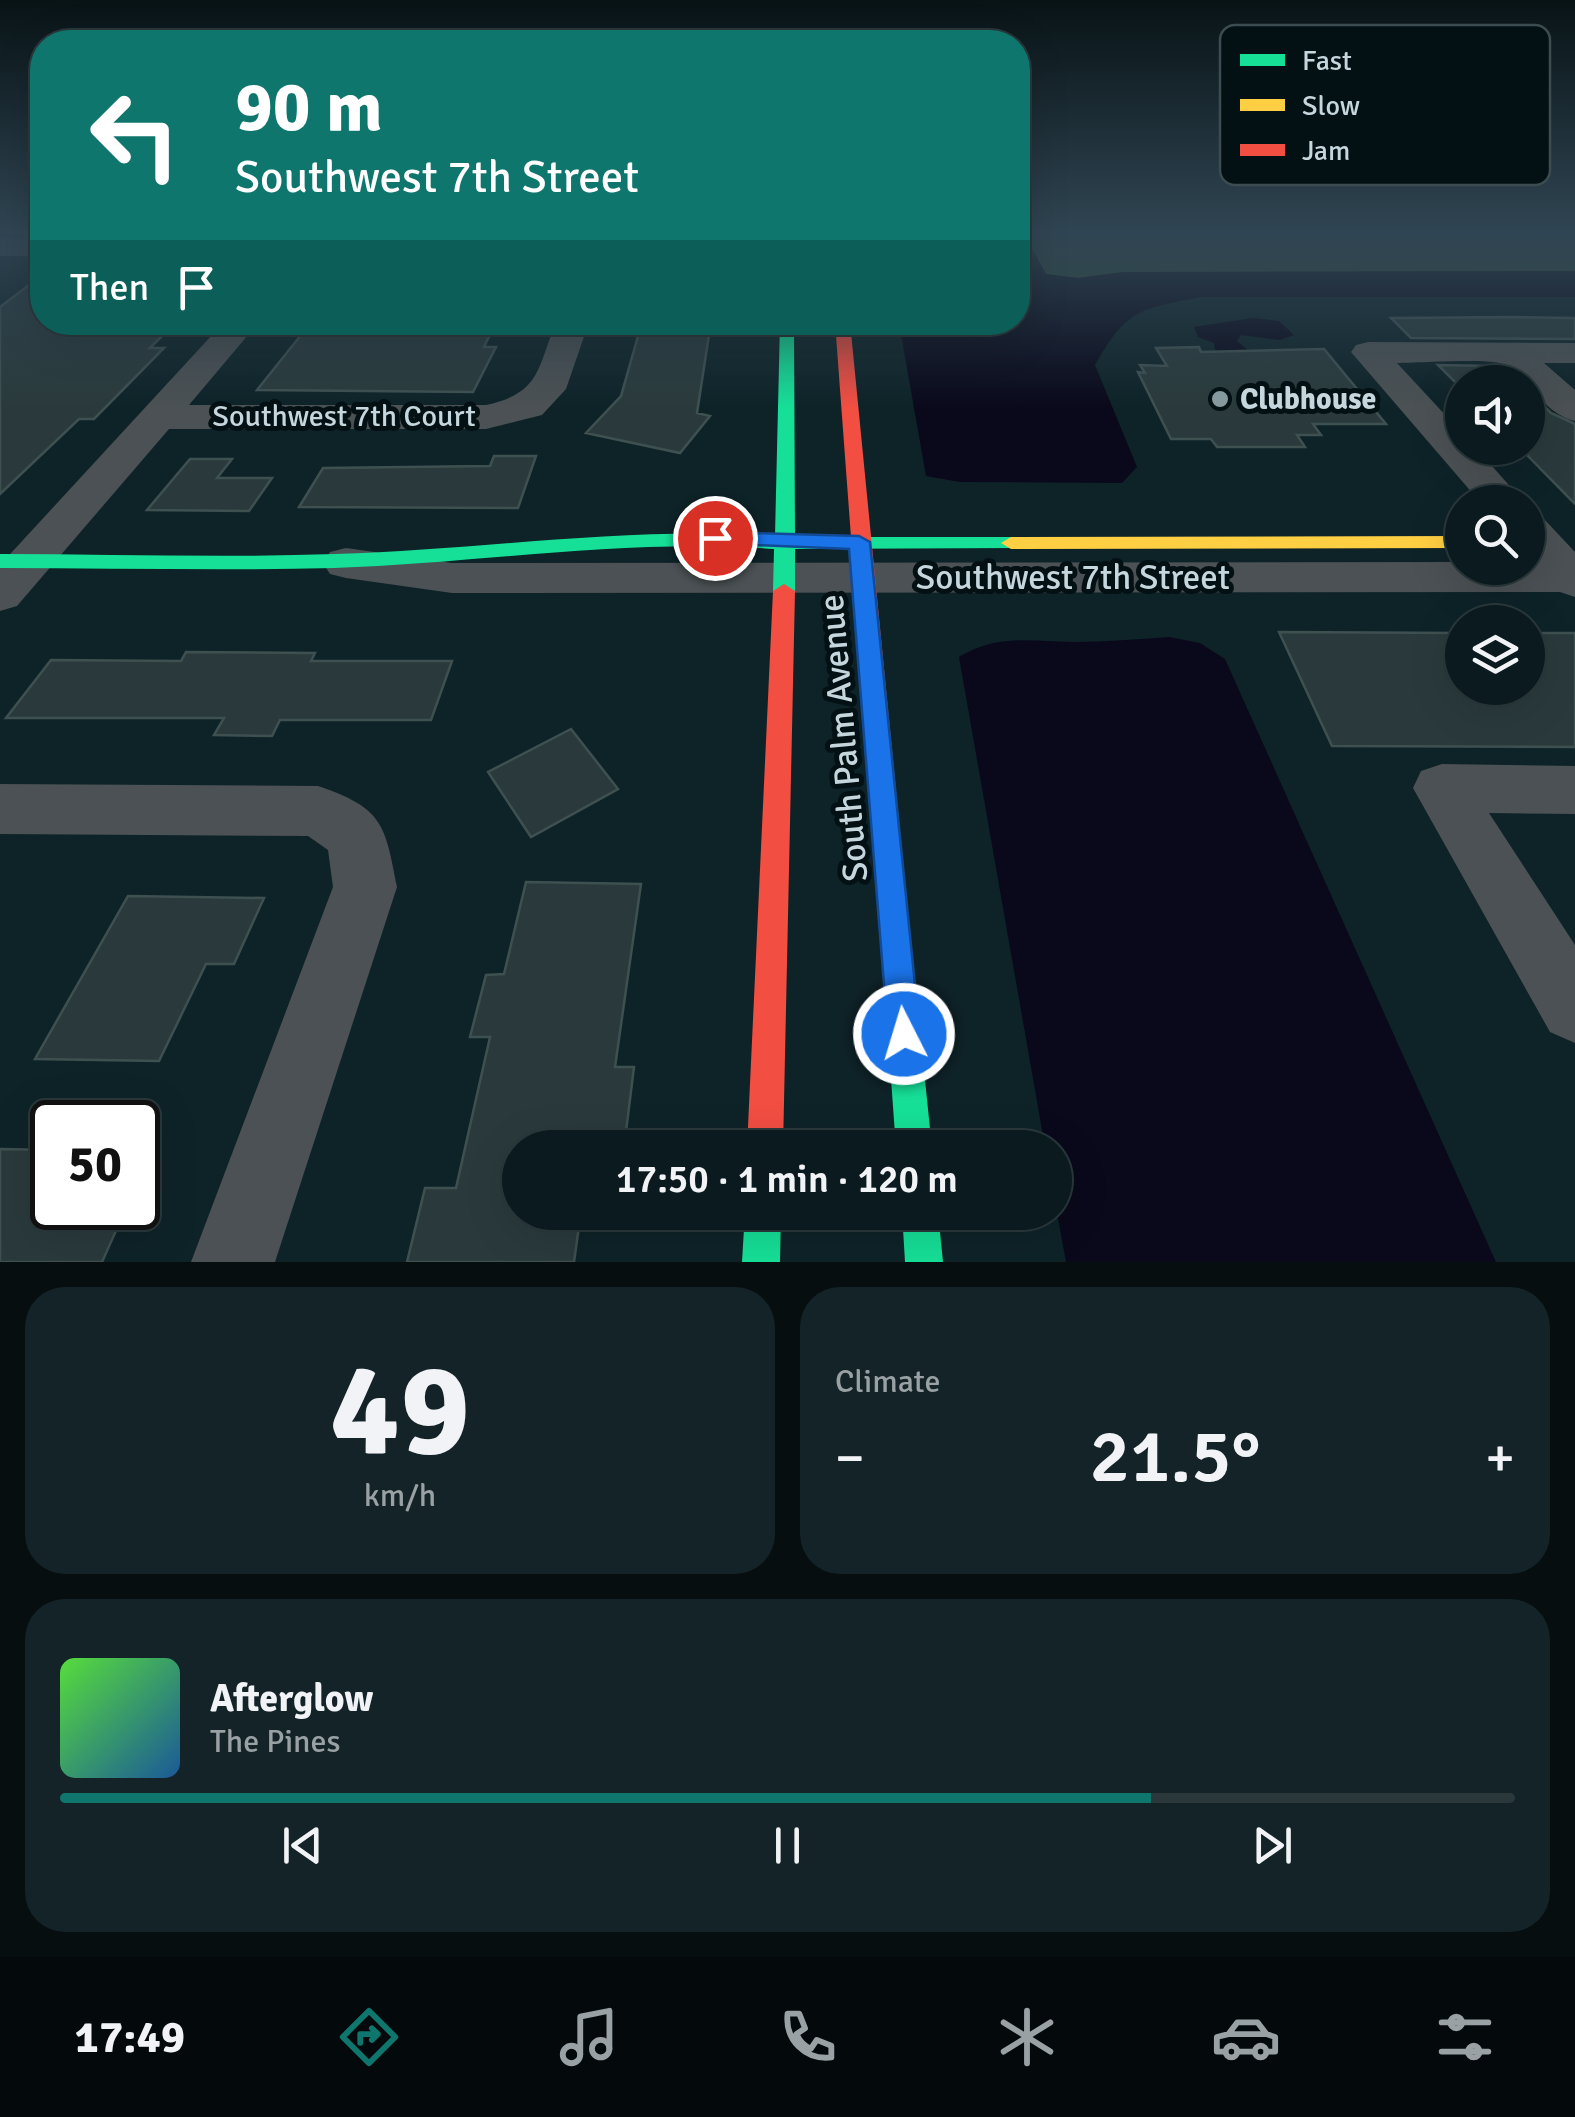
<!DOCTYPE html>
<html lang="en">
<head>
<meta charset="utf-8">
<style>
  body { margin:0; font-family:Signika,sans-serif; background:#132327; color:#f1f3f6; height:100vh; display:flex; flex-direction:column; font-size:38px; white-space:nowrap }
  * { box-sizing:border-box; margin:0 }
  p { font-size:32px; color:#99a1a4 }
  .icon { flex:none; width:55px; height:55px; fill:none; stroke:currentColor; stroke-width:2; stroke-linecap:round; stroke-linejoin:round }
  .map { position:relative; height:1262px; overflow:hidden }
  .panel { display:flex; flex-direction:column; gap:25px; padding:25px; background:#060e10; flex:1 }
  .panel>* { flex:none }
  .top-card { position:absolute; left:30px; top:30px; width:1000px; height:305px; border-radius:40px; box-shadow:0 10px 40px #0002,0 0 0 2px #2a383c; background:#0f766e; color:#fff; overflow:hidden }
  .buttons { position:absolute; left:1445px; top:365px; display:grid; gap:20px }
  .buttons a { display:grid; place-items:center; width:100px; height:100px; border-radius:50%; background:#0a1a1e; box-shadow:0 10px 40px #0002,0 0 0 2px #2a383c; font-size:50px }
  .speed { position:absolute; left:30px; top:1100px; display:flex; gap:20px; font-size:50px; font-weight:700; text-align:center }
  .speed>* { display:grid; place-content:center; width:130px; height:130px; border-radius:50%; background:#0a1a1e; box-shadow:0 10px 40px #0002,0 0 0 2px #2a383c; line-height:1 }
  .speed .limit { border:5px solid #111; border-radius:15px; background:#fff; color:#111 }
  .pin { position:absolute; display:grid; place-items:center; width:85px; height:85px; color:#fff; margin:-42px; border:5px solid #fff; border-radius:50%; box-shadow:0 2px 10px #0007 }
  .me { position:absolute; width:110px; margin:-55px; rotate:355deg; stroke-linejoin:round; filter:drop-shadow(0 0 8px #0008) }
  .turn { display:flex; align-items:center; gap:35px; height:210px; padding:0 40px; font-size:45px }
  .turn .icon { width:130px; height:130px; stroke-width:2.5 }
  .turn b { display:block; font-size:70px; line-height:85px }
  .then { display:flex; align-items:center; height:95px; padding:0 40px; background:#0003; gap:20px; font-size:38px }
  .big { font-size:75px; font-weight:600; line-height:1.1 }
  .panel .widget { flex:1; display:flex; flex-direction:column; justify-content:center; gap:15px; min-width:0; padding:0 35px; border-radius:40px; background:#132327 }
  .panel .dial { align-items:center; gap:0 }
  .dial b { font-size:130px; line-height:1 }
  .song { display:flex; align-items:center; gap:30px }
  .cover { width:120px; height:120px; border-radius:15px; background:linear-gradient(135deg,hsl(110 70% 55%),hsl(210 70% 35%)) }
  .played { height:10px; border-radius:5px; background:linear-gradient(90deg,#0f766e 75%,#2a383c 75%) }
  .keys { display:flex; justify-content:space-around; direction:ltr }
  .heat { display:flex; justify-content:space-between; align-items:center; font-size:55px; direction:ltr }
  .panel .tiles { flex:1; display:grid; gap:25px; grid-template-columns:1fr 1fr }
  .widget:last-child { grid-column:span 2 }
  .trip { position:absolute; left:502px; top:1130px; width:570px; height:100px; border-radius:50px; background:#0a1a1e; box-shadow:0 10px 40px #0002,0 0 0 2px #2a383c; font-weight:600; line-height:100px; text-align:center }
  .menu { display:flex; height:160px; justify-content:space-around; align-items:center; background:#040a0c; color:#99a1a4 }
  .menu .icon { width:70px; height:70px }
  .menu .on { color:#0f766e }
  .menu b { font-size:45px; color:#f1f3f6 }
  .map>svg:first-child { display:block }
  .green { fill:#31493a }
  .water { fill:#09091b }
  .building { fill:#2a3a3c; stroke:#3f5051; stroke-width:2.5 }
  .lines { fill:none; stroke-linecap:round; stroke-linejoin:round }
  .street { fill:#4b5154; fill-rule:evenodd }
  .fast { fill:#16e098; fill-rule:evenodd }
  .slow { fill:#ffcf43; fill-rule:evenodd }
  .jam { fill:#f24e42; fill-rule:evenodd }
  .route { fill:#1a73e8; stroke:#114b97; stroke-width:2.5 }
  .poi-dot { fill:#85989e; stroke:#031014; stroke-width:4 }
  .labels { text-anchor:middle; stroke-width:10; stroke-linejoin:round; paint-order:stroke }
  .far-poi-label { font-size:30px; font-weight:bold; fill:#c5d7dd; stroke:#031014; text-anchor:start }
  .far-street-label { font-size:30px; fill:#c5d7dd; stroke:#031014 }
  .street-label { font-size:35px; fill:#c5d7dd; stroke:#031014 }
  .key { fill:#031014; stroke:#3d4c50; stroke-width:2.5 }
  .key-label { font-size:28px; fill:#c5d7dd }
</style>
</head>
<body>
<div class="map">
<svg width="1575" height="1262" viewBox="0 0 1575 1262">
  <rect width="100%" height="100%" fill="#0e2328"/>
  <!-- green -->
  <path class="green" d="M 1022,231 L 1575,231 L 1575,271 L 1123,272 L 1078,278 L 1046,274 Z"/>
  <!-- water -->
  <path class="water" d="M 1018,231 L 1022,231 L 1046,274 L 1078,278 L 1123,272 L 1575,271 L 1575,297 L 1201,297 C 1139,309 1127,309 1095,365 L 1137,467 L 1122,483 L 960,482 L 926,476 L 899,323 L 1018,322 Z
    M 1253,318 L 1279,321 L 1294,335 L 1280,340 L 1241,335 L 1237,341 L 1250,352 L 1216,354 L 1214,343 L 1198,337 L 1194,327 Z
    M 1169,637 L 1200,643 L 1225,659 L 1496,1262 L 1066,1262 L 1055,1202 L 1055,1148 L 1045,1147 L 959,657 C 997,634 1031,641 1073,642 C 1105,642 1137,639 1169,637 Z"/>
  <!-- building -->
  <path class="building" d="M 42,275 L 42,322 L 176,322 L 150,348 L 164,348 L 94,419 L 79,419 L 0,494 L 0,307 Z
    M 1513,317 L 1575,318 L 1575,339 L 1411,338 L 1391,318 Z
    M 322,322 L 496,322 L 484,347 L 496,347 L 473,392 L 257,390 L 309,325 Z
    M 642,322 L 711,322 L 697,413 L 710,416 L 680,453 L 586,433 L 621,396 Z
    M 1199,347 L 1201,352 L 1324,349 L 1386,424 L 1313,424 L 1321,435 L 1297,435 L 1305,447 L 1217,447 L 1211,439 L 1171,439 L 1138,372 L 1145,373 L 1140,365 L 1167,366 L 1156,348 Z
    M 1438,365 L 1494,366 L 1521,382 L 1455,382 Z
    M 1528,390 L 1551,413 L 1575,424 L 1575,504 L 1528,456 Z
    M 494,456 L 536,456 L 518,508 L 299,507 L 323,468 L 490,466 Z
    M 190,459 L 232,459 L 217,478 L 272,478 L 249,511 L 147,510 Z
    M 1279,632 L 1462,633 L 1462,688 L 1528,688 L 1528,633 L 1575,633 L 1575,747 L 1332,746 Z
    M 186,652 L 315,653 L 311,661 L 452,661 L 431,720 L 280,720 L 272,736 L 214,735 L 224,718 L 6,718 L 51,660 L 181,661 Z
    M 571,729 L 618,789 L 531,837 L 488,772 Z
    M 526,882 L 641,884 L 615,1067 L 634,1067 L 624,1148 L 520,1148 L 520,1212 L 581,1212 L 574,1262 L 407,1262 L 425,1188 L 456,1188 L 490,1037 L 470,1037 L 486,975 L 504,974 Z
    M 128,896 L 264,898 L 234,964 L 206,964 L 159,1061 L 35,1059 Z
    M 0,1149 L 52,1150 L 52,1208 L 87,1208 L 80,1223 L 119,1224 L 102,1262 L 0,1262 Z"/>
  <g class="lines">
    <!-- street -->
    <path class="street" d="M 0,238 L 42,238 L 42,256 L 0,256 Z
      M 224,322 L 259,322 L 189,405 L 486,405 C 540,393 537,370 556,322 L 589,322 L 566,389 L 542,415 L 486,429 L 169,429 L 17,606 L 0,611 L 0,565 Z
      M 1368,342 L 1575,343 L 1575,363 L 1544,363 L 1575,390 L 1575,421 C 1541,413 1530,376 1502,364 C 1488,358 1417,363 1397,363 L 1462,433 L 1462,448 L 1476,448 L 1524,502 L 1480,502 L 1351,352 L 1356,345 Z
      M 1528,515 L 1544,519 L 1575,552 L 1575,597 L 1560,592 L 452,593 L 346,578 L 330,574 L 323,563 L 330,552 L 346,548 L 452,563 L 1462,562 L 1462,568 L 1528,568 L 1528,562 L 1532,562 L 1528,556 Z
      M 1442,764 L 1575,766 L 1575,814 L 1489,813 L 1575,945 L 1575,1043 L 1550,1032 L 1413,788 L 1421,771 Z
      M 0,784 L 318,786 C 383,808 385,824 397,887 L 275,1262 L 191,1262 L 333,887 L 328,850 L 308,836 L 0,834 Z"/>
    <!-- fast -->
    <path class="fast" d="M 780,322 L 794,322 L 795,537 L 1011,537 L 1021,543 L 1018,548 L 795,549 L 795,591 L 784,598 L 773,591 L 774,549 C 626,538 482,563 334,568 C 223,571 111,568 0,568 L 0,554 C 111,554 223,558 335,554 C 482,550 627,526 775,536 Z
      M 897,940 L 908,944 L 912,954 L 932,1148 L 896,1148 L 882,954 L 886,944 Z
      M 745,1212 L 781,1212 L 780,1262 L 742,1262 Z
      M 902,1212 L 938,1212 L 943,1262 L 905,1262 Z"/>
    <!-- slow -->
    <path class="slow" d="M 1462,536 L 1462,548 L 1011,549 L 1001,543 L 1011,537 Z"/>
    <!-- jam -->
    <path class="jam" d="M 835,322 L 850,322 L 912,954 L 908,964 L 897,968 L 886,964 L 882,954 Z
      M 784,584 L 795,591 L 783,1148 L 747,1148 L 773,591 Z"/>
  </g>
  <!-- sky -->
  <linearGradient id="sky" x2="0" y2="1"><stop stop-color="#081316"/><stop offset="0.57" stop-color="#304553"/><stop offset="1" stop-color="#304553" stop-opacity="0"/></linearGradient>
  <rect width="1575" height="408" fill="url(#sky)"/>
  <!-- route -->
  <path class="route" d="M 715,532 L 859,536 L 870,542 L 920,1034 L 916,1045 L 904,1050 L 892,1045 L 888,1034 L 849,549 L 708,543 L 705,538 Z"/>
  <!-- markers -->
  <circle class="poi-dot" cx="1220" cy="399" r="10"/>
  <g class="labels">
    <!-- far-poi labels -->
    <g class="far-poi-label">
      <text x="1240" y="409">Clubhouse</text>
    </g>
    <!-- far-street labels -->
    <g class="far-street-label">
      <text x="344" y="426">Southwest 7th Court</text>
    </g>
    <!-- street labels -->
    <g class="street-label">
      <text x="1073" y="589">Southwest 7th Street</text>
      <text transform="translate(843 738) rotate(-95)" y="12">South Palm Avenue</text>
    </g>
  </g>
  <!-- legend -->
  <rect x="1220" y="25" width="330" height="160" rx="15" class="key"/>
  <rect x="1240" y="54" width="45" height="12" fill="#16e098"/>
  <rect x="1240" y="99" width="45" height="12" fill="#ffcf43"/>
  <rect x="1240" y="144" width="45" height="12" fill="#f24e42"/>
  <g class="key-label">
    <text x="1302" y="70">Fast</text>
    <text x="1302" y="115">Slow</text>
    <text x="1302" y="160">Jam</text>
  </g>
</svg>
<div class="buttons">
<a><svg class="icon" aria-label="sound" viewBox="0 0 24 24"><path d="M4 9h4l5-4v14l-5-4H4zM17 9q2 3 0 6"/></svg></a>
<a><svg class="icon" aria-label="search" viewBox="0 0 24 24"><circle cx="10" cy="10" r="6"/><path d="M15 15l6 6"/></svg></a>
<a><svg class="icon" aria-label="layers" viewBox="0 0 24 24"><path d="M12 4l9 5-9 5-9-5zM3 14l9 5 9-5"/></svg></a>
</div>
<div class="speed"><div class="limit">50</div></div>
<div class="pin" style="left:715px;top:538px;background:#d93025"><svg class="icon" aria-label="arrive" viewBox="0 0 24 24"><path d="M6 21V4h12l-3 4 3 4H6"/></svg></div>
<svg class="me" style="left:904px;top:1034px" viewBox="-20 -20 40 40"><circle r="17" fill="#1a73e8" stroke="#fff" stroke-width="3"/><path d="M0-11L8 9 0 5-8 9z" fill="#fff"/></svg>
<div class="trip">17:50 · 1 min · 120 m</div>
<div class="top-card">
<div class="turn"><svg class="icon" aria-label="left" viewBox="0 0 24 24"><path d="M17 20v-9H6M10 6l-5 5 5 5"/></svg><div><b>90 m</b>Southwest 7th Street</div></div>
<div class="then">Then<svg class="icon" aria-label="arrive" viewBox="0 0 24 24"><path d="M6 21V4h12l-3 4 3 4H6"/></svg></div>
</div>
</div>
<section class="panel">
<div class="tiles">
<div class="widget dial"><b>49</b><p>km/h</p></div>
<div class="widget"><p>Climate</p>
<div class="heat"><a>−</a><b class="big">21.5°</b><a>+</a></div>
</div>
<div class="widget">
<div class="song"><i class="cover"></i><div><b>Afterglow</b><p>The Pines</p></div></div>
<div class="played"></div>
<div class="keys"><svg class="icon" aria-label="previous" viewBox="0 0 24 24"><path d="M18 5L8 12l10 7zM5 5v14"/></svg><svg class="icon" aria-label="pause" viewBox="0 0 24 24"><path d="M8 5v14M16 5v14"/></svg><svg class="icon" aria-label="next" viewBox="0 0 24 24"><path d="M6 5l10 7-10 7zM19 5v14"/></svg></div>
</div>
</div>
</section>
<nav class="menu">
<b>17:49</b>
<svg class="icon on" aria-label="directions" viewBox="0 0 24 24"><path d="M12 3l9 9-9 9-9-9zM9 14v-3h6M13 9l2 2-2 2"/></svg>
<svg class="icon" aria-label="music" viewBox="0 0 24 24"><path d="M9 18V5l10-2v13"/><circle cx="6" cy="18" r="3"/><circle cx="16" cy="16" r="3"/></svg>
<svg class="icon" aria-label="phone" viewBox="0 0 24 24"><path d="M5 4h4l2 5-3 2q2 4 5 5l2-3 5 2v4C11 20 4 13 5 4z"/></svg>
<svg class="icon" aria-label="climate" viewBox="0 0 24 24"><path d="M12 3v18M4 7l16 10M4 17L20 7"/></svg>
<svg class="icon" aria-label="car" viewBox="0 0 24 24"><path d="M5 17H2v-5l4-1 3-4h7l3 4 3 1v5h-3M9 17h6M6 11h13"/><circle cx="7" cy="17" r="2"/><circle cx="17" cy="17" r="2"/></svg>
<svg class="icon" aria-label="filters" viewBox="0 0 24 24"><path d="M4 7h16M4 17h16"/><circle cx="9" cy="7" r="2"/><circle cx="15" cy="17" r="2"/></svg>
</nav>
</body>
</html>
